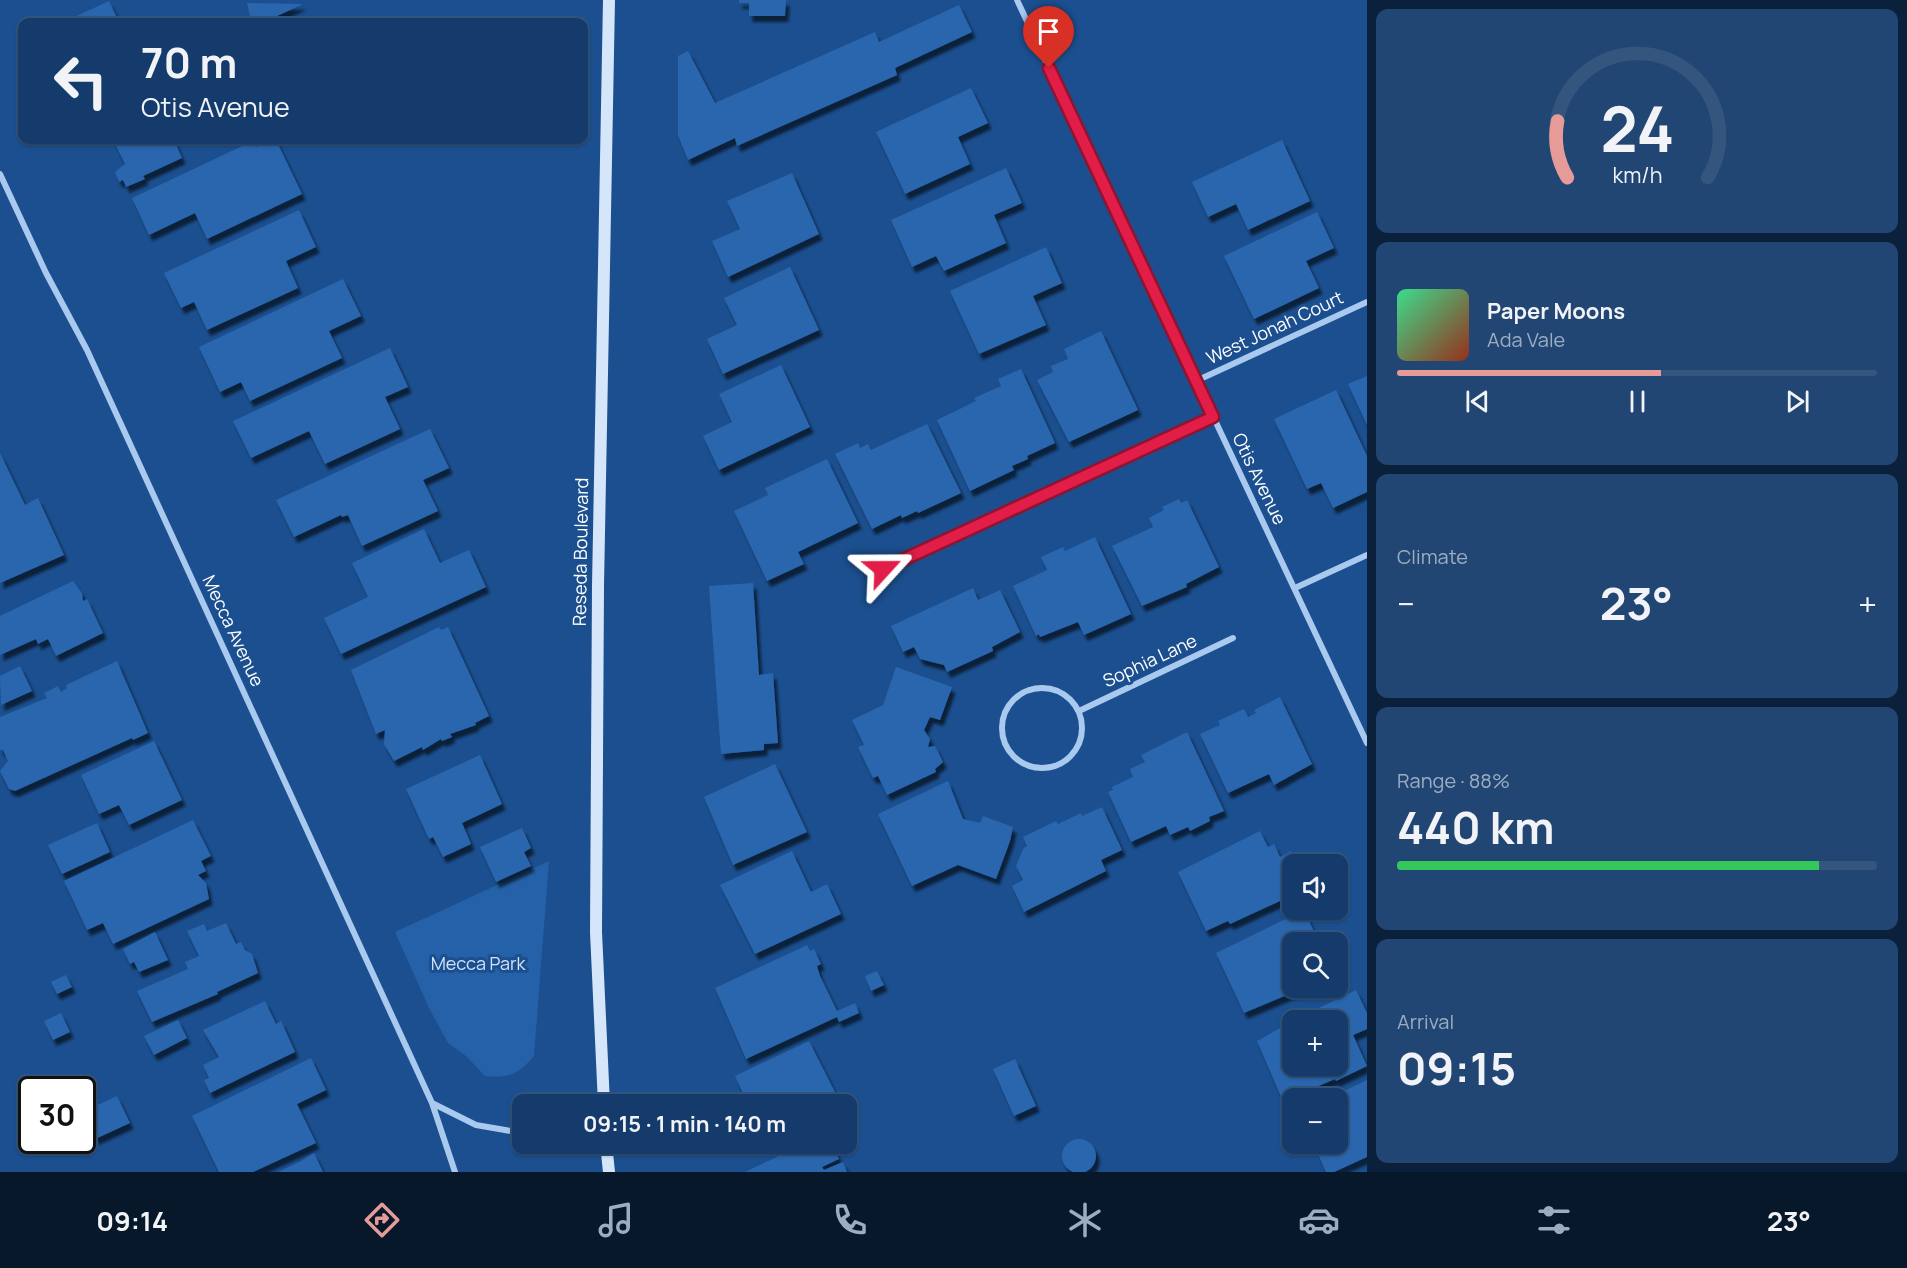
<!DOCTYPE html>
<html lang="en">
<head>
<meta charset="utf-8">
<style>
  body { margin:0; font-family:Manrope,sans-serif; background:#214673; color:#f1f3f6; height:100vh; display:flex; flex-direction:column; font-size:22px; white-space:nowrap }
  * { box-sizing:border-box; margin:0 }
  p { font-size:20px; color:#9dadc1 }
  .icon { flex:none; width:33px; height:33px; fill:none; stroke:currentColor; stroke-width:2; stroke-linecap:round; stroke-linejoin:round }
  .map { position:relative; flex:1; overflow:hidden }
  .details { display:flex; flex-direction:column; gap:9px; padding:9px; background:#0b203b; width:540px }
  .details>* { flex:none }
  .banner { position:absolute; left:18px; top:18px; width:570px; height:126px; border-radius:12px; box-shadow:0 2px 4px #0004,0 0 0 2px #33557e; background:#143b6b; color:#f1f3f6; overflow:hidden }
  .controls { position:absolute; left:1282px; top:854px; display:grid; gap:12px }
  .controls a { display:grid; place-items:center; width:66px; height:66px; border-radius:12px; background:#143b6b; box-shadow:0 2px 4px #0004,0 0 0 2px #33557e; font-size:30px }
  .speed { position:absolute; left:18px; top:1076px; display:flex; gap:12px; font-size:30px; font-weight:700; text-align:center }
  .speed>* { display:grid; place-content:center; width:78px; height:78px; border-radius:50%; background:#143b6b; box-shadow:0 2px 4px #0004,0 0 0 2px #33557e; line-height:1 }
  .speed .limit { border:3px solid #111; border-radius:9px; background:#fff; color:#111 }
  .pin { position:absolute; display:grid; place-items:center; width:51px; height:51px; color:#fff; margin:-62px -26px; border-radius:50% 50% 50% 0; rotate:-45deg; box-shadow:0 0 6px #0007 }
  .pin .icon { rotate:45deg }
  .me { position:absolute; width:66px; margin:-33px; rotate:66deg; stroke-linejoin:round; filter:drop-shadow(0 0 4px #0008) }
  .turn { display:flex; align-items:center; gap:21px; height:126px; padding:0 24px; font-size:27px }
  .turn .icon { width:78px; height:78px; stroke-width:2.5 }
  .turn b { display:block; font-size:42px; line-height:51px }
  .big { font-size:45px; font-weight:700; line-height:1.1 }
  .details .widget { flex:1; display:flex; flex-direction:column; justify-content:center; gap:9px; min-width:0; padding:0 21px; border-radius:12px; background:#214673 }
  .details .dial { align-items:center; gap:0 }
  .dial svg { height:156px; overflow:visible; fill:none; stroke:#33557e; stroke-width:7; stroke-linecap:round; text-anchor:middle }
  .dial text { fill:#f1f3f6; stroke:none }
  .song { display:flex; align-items:center; gap:18px }
  .cover { width:72px; height:72px; border-radius:9px; background:linear-gradient(135deg,hsl(150 70% 55%),hsl(10 70% 35%)) }
  .played { height:6px; border-radius:3px; background:linear-gradient(90deg,#e69b98 55%,#33557e 55%) }
  .keys { display:flex; justify-content:space-around; direction:ltr }
  .heat { display:flex; justify-content:space-between; align-items:center; font-size:33px; direction:ltr }
  .charge { height:9px; border-radius:4px; background:linear-gradient(90deg,#34c759 88%,#33557e 0) }
  .trip { position:absolute; left:512px; top:1094px; width:345px; height:60px; border-radius:12px; background:#143b6b; box-shadow:0 2px 4px #0004,0 0 0 2px #33557e; font-weight:700; line-height:60px; text-align:center }
  .tab-bar { display:flex; height:96px; justify-content:space-around; align-items:center; background:#08182b; color:#9dadc1 }
  .tab-bar .icon { width:42px; height:42px }
  .tab-bar .current { color:#e69b98 }
  .tab-bar b { font-size:27px; color:#f1f3f6 }
  main { display:flex; flex:1; min-height:0 }
  .map>svg:first-child { display:block }
  .green { fill:#2461a8 }
  .building { fill:#2a66ad; filter:url(#shadow) }
  .lines { fill:none; stroke-linecap:round; stroke-linejoin:round }
  .street { stroke:#a9c9ee; stroke-width:6 }
  .secondary { stroke:#d6e6fa; stroke-width:12 }
  .route-casing { stroke:#92132f; stroke-width:15 }
  .route { stroke:#e11d48; stroke-width:10 }
  .labels { text-anchor:middle; stroke-width:6; stroke-linejoin:round; paint-order:stroke }
  .street-label { font-size:18px; fill:#fff; stroke:#1b4f8f }
  .park-label { font-size:18px; fill:#cfe3fa; stroke:#1b4f8f }
</style>
</head>
<body>
<main>
<div class="map">
<svg width="1367" height="1172" viewBox="0 0 1367 1172">
  <defs>
    <filter id="shadow"><feDropShadow dx="3.5" dy="6" stdDeviation="1.5" flood-color="#0009"/></filter>
  </defs>
  <rect width="100%" height="100%" fill="#1b4f8f"/>
  <!-- green -->
  <path class="green" d="M 549,861 L 534,1056 C 519,1074 508,1079 485,1076 L 466,1056 L 448,1043 L 429,1008 L 395,932 Z"/>
  <!-- building -->
  <path class="building" d="M 739,0 L 786,0 L 785,16 L 749,16 L 749,3 L 739,3 Z
    M 109,1 L 119,22 L 69,22 L 68,20 Z
    M 247,3 L 303,4 L 264,22 L 248,22 L 251,21 Z
    M 959,5 L 972,32 L 895,68 L 897,75 L 737,146 L 735,138 L 688,160 L 678,135 L 678,56 L 688,51 L 715,103 L 875,32 L 879,42 Z
    M 971,88 L 988,123 L 958,137 L 970,164 L 905,194 L 876,132 Z
    M 113,140 L 174,140 L 182,158 L 143,176 L 145,179 L 126,187 L 123,180 L 119,182 L 115,172 L 125,164 Z
    M 270,140 L 276,140 L 302,194 L 207,239 L 195,213 L 149,235 L 132,198 L 253,141 L 256,147 Z
    M 1282,140 L 1310,201 L 1248,230 L 1236,204 L 1208,217 L 1192,182 Z
    M 1006,168 L 1022,203 L 994,215 L 1006,243 L 944,271 L 936,256 L 912,267 L 891,220 Z
    M 792,173 L 819,234 L 728,277 L 712,241 L 740,229 L 727,201 Z
    M 299,210 L 316,247 L 286,261 L 298,288 L 207,330 L 194,302 L 181,308 L 164,273 Z
    M 1317,212 L 1334,248 L 1306,261 L 1319,288 L 1254,319 L 1224,256 Z
    M 1046,247 L 1062,283 L 1033,296 L 1046,325 L 979,354 L 950,291 Z
    M 790,267 L 819,330 L 723,374 L 707,339 L 737,325 L 724,298 Z
    M 343,279 L 361,316 L 329,331 L 342,358 L 250,401 L 241,382 L 220,392 L 199,347 Z
    M 1101,331 L 1138,410 L 1069,442 L 1037,380 L 1053,372 L 1051,366 L 1068,359 L 1064,349 Z
    M 390,348 L 408,387 L 385,397 L 400,429 L 325,464 L 309,431 L 251,458 L 233,421 Z
    M 781,365 L 810,427 L 719,470 L 703,436 L 732,422 L 719,394 Z
    M 1021,369 L 1055,443 L 1027,456 L 1028,459 L 1012,466 L 1014,470 L 970,491 L 937,420 L 976,401 L 974,398 L 1001,386 L 998,379 Z
    M 1367,376 L 1367,425 L 1348,384 Z
    M 1336,390 L 1367,456 L 1367,492 L 1333,508 L 1321,483 L 1307,489 L 1274,419 Z
    M 927,424 L 961,493 L 918,513 L 917,511 L 902,518 L 901,515 L 872,529 L 835,454 L 858,443 L 860,448 L 868,444 L 871,450 Z
    M 430,429 L 449,468 L 423,480 L 438,511 L 362,546 L 348,515 L 342,517 L 341,515 L 294,537 L 276,500 Z
    M 0,453 L 25,505 L 38,498 L 64,555 L 0,583 Z
    M 827,459 L 858,523 L 798,552 L 804,564 L 767,581 L 734,511 L 768,495 L 765,488 Z
    M 1179,499 L 1181,503 L 1187,500 L 1219,567 L 1186,584 L 1187,587 L 1142,606 L 1112,546 L 1153,527 L 1149,518 L 1164,510 L 1162,507 Z
    M 424,529 L 440,563 L 469,550 L 486,587 L 341,654 L 324,618 L 368,597 L 352,563 Z
    M 1095,537 L 1131,614 L 1084,635 L 1078,622 L 1040,637 L 1039,634 L 1036,636 L 1013,586 L 1047,570 L 1041,557 L 1063,547 L 1065,551 Z
    M 73,581 L 82,593 L 83,601 L 87,599 L 103,633 L 56,656 L 48,639 L 38,644 L 36,639 L 0,655 L 0,616 Z
    M 753,583 L 759,675 L 773,673 L 778,743 L 764,744 L 764,750 L 721,754 L 709,586 Z
    M 973,588 L 978,600 L 1000,590 L 1020,632 L 992,647 L 993,651 L 947,672 L 944,665 L 920,659 L 914,647 L 903,652 L 891,626 Z
    M 439,627 L 441,630 L 448,627 L 489,716 L 475,723 L 476,725 L 450,734 L 452,737 L 442,741 L 441,739 L 423,750 L 422,747 L 394,761 L 384,744 L 385,730 L 376,734 L 351,670 Z
    M 117,661 L 148,733 L 133,740 L 132,738 L 15,791 L 9,789 L 0,771 L 8,761 L 3,750 L 0,750 L 0,717 L 47,698 L 44,693 L 58,686 L 61,692 L 67,688 L 66,685 Z
    M 20,666 L 32,691 L 1,705 L 0,676 Z
    M 896,667 L 952,687 L 940,720 L 930,717 L 924,730 L 930,739 L 928,747 L 935,746 L 943,762 L 935,769 L 936,772 L 887,795 L 878,776 L 873,778 L 858,747 L 864,745 L 852,720 L 883,705 Z
    M 1280,697 L 1312,764 L 1274,785 L 1269,774 L 1228,793 L 1200,734 L 1220,725 L 1218,721 L 1244,709 L 1248,717 L 1256,713 L 1254,710 Z
    M 1187,732 L 1224,811 L 1209,817 L 1210,821 L 1190,831 L 1188,827 L 1170,835 L 1166,826 L 1131,842 L 1108,792 L 1113,790 L 1112,787 L 1133,777 L 1130,769 L 1145,762 L 1141,755 Z
    M 154,741 L 182,800 L 129,825 L 119,805 L 99,814 L 81,775 Z
    M 480,755 L 502,804 L 462,823 L 471,844 L 443,857 L 433,837 L 429,839 L 406,789 Z
    M 775,764 L 807,832 L 733,865 L 704,797 Z
    M 948,781 L 963,819 L 980,823 L 983,816 L 1013,827 L 1010,841 L 996,879 L 958,865 L 912,886 L 878,814 Z
    M 1102,807 L 1122,850 L 1101,860 L 1106,871 L 1024,912 L 1012,886 L 1023,880 L 1016,866 L 1023,849 L 1027,846 L 1023,837 L 1056,821 L 1058,824 L 1081,813 L 1082,816 Z
    M 193,820 L 211,856 L 201,861 L 206,871 L 198,875 L 206,883 L 209,899 L 113,944 L 103,923 L 87,930 L 64,881 Z
    M 97,823 L 110,852 L 62,874 L 48,845 Z
    M 522,828 L 531,848 L 524,852 L 531,866 L 496,882 L 480,847 Z
    M 1260,831 L 1268,847 L 1274,844 L 1280,857 L 1291,851 L 1297,864 L 1293,864 L 1293,895 L 1230,924 L 1228,921 L 1206,931 L 1178,872 Z
    M 792,851 L 811,892 L 827,884 L 841,914 L 755,954 L 720,885 Z
    M 1304,910 L 1317,938 L 1329,933 L 1334,942 L 1293,942 L 1293,987 L 1306,987 L 1244,1013 L 1216,953 Z
    M 226,923 L 236,944 L 241,942 L 245,950 L 252,954 L 258,973 L 217,992 L 218,994 L 152,1022 L 137,991 L 188,969 L 185,962 L 199,956 L 187,931 L 204,924 L 207,931 Z
    M 155,932 L 168,960 L 139,972 L 134,962 L 130,964 L 123,949 Z
    M 807,945 L 810,951 L 814,949 L 821,964 L 817,966 L 820,976 L 837,1011 L 855,1003 L 859,1013 L 839,1022 L 837,1017 L 746,1059 L 715,988 Z
    M 1338,951 L 1346,969 L 1338,972 Z
    M 877,971 L 884,985 L 871,991 L 865,976 Z
    M 66,975 L 72,987 L 57,994 L 51,982 Z
    M 1356,990 L 1367,1013 L 1367,1029 L 1353,1035 L 1367,1066 L 1336,1081 L 1335,1079 L 1283,1101 L 1257,1041 L 1293,1021 L 1293,1065 L 1338,1065 L 1338,1020 L 1294,1020 Z
    M 265,1001 L 276,1024 L 281,1021 L 295,1052 L 210,1093 L 204,1080 L 209,1078 L 203,1065 L 219,1057 L 203,1030 Z
    M 61,1013 L 70,1032 L 53,1040 L 44,1021 Z
    M 178,1020 L 187,1038 L 154,1055 L 144,1036 Z
    M 809,1041 L 841,1104 L 748,1104 L 735,1076 Z
    M 311,1058 L 326,1090 L 297,1104 L 316,1143 L 253,1172 L 219,1172 L 192,1116 Z
    M 1015,1059 L 1036,1106 L 1014,1116 L 993,1069 Z
    M 1367,1080 L 1367,1157 L 1334,1172 L 1326,1172 L 1313,1143 L 1338,1143 L 1338,1098 L 1329,1098 Z
    M 117,1096 L 130,1123 L 95,1139 L 83,1112 Z
    M1062 1156a17 17 0 1 1 34 0a17 17 0 1 1-34 0Z
    M 806,1143 L 832,1143 L 839,1159 L 822,1167 L 824,1170 L 843,1162 L 847,1172 L 745,1172 Z
    M 314,1153 L 323,1172 L 278,1172 L 301,1161 Z"/>
  <g class="lines">
    <!-- street -->
    <path class="street" d="M 1017,0 L 1367,743
      M 0,174 L 46,273 L 87,350 L 432,1103 L 455,1172
      M 1196,381 L 1367,302
      M 883,569 L 1213,417
      M 1295,588 L 1367,555
      M1002 728a40 40 0 1 1 80 0a40 40 0 1 1-80 0Z
      M 1079,711 L 1233,638
      M 432,1103 L 476,1125 L 522,1133"/>
    <!-- secondary -->
    <path class="secondary" d="M 604,1104 L 596,932 L 598,586 L 609,0
      M 606,1143 L 609,1172"/>
  </g>
  <g class="lines">
    <defs>
      <path id="route" d="M 883,569 L 1213,417 L 1049,68"/>
    </defs>
    <!-- route casing -->
    <use href="#route" class="route-casing"/>
    <!-- route -->
    <use href="#route" class="route"/>
  </g>
  <g class="labels">
    <!-- street labels -->
    <g class="street-label">
      <text transform="translate(1275 328) rotate(-25)" y="6">West Jonah Court</text>
      <text transform="translate(1259 479) rotate(64)" y="6">Otis Avenue</text>
      <text transform="translate(581 552) rotate(-89)" y="6">Reseda Boulevard</text>
      <text transform="translate(233 631) rotate(65)" y="6">Mecca Avenue</text>
      <text transform="translate(1150 661) rotate(-25)" y="6">Sophia Lane</text>
    </g>
    <!-- park labels -->
    <g class="park-label">
      <text x="478" y="970">Mecca Park</text>
    </g>
  </g>
</svg>
<div class="controls">
<a><svg class="icon" aria-label="sound" viewBox="0 0 24 24"><path d="M4 9h4l5-4v14l-5-4H4zM17 9q2 3 0 6"/></svg></a>
<a><svg class="icon" aria-label="search" viewBox="0 0 24 24"><circle cx="10" cy="10" r="6"/><path d="M15 15l6 6"/></svg></a>
<a>+</a>
<a>−</a>
</div>
<div class="speed"><div class="limit">30</div></div>
<div class="pin" style="left:1049px;top:68px;background:#d93025"><svg class="icon" aria-label="arrive" viewBox="0 0 24 24"><path d="M6 21V4h12l-3 4 3 4H6"/></svg></div>
<svg class="me" style="left:883px;top:569px" viewBox="-20 -20 40 40"><path d="M0-17L14 15 0 8-14 15z" fill="#e11d48" stroke="#fff" stroke-width="4"/></svg>
<div class="trip">09:15 · 1 min · 140 m</div>
<div class="banner">
<div class="turn"><svg class="icon" aria-label="left" viewBox="0 0 24 24"><path d="M17 20v-9H6M10 6l-5 5 5 5"/></svg><div><b>70 m</b>Otis Avenue</div></div>
</div>
</div>
<section class="details">
<div class="widget dial"><svg viewBox="0 0 100 80">
<path d="M14 69A42 42 0 1 1 86 69"/>
<path d="M14 69A42 42 0 0 1 9 40" stroke="#e69b98"/>
<text x="50" y="56" font-size="32" font-weight="700">24</text>
<text x="50" y="72" font-size="11">km/h</text>
</svg></div>
<div class="widget">
<div class="song"><i class="cover"></i><div><b>Paper Moons</b><p>Ada Vale</p></div></div>
<div class="played"></div>
<div class="keys"><svg class="icon" aria-label="previous" viewBox="0 0 24 24"><path d="M18 5L8 12l10 7zM5 5v14"/></svg><svg class="icon" aria-label="pause" viewBox="0 0 24 24"><path d="M8 5v14M16 5v14"/></svg><svg class="icon" aria-label="next" viewBox="0 0 24 24"><path d="M6 5l10 7-10 7zM19 5v14"/></svg></div>
</div>
<div class="widget"><p>Climate</p>
<div class="heat"><a>−</a><b class="big">23°</b><a>+</a></div>
</div>
<div class="widget"><p>Range · 88%</p><b class="big">440 km</b><div class="charge"></div></div>
<div class="widget"><p>Arrival</p><b class="big">09:15</b></div>
</section>
</main>
<nav class="tab-bar">
<b>09:14</b>
<svg class="icon current" aria-label="directions" viewBox="0 0 24 24"><path d="M12 3l9 9-9 9-9-9zM9 14v-3h6M13 9l2 2-2 2"/></svg>
<svg class="icon" aria-label="music" viewBox="0 0 24 24"><path d="M9 18V5l10-2v13"/><circle cx="6" cy="18" r="3"/><circle cx="16" cy="16" r="3"/></svg>
<svg class="icon" aria-label="phone" viewBox="0 0 24 24"><path d="M5 4h4l2 5-3 2q2 4 5 5l2-3 5 2v4C11 20 4 13 5 4z"/></svg>
<svg class="icon" aria-label="climate" viewBox="0 0 24 24"><path d="M12 3v18M4 7l16 10M4 17L20 7"/></svg>
<svg class="icon" aria-label="car" viewBox="0 0 24 24"><path d="M5 17H2v-5l4-1 3-4h7l3 4 3 1v5h-3M9 17h6M6 11h13"/><circle cx="7" cy="17" r="2"/><circle cx="17" cy="17" r="2"/></svg>
<svg class="icon" aria-label="filters" viewBox="0 0 24 24"><path d="M4 7h16M4 17h16"/><circle cx="9" cy="7" r="2"/><circle cx="15" cy="17" r="2"/></svg>
<b>23°</b>
</nav>
</body>
</html>
